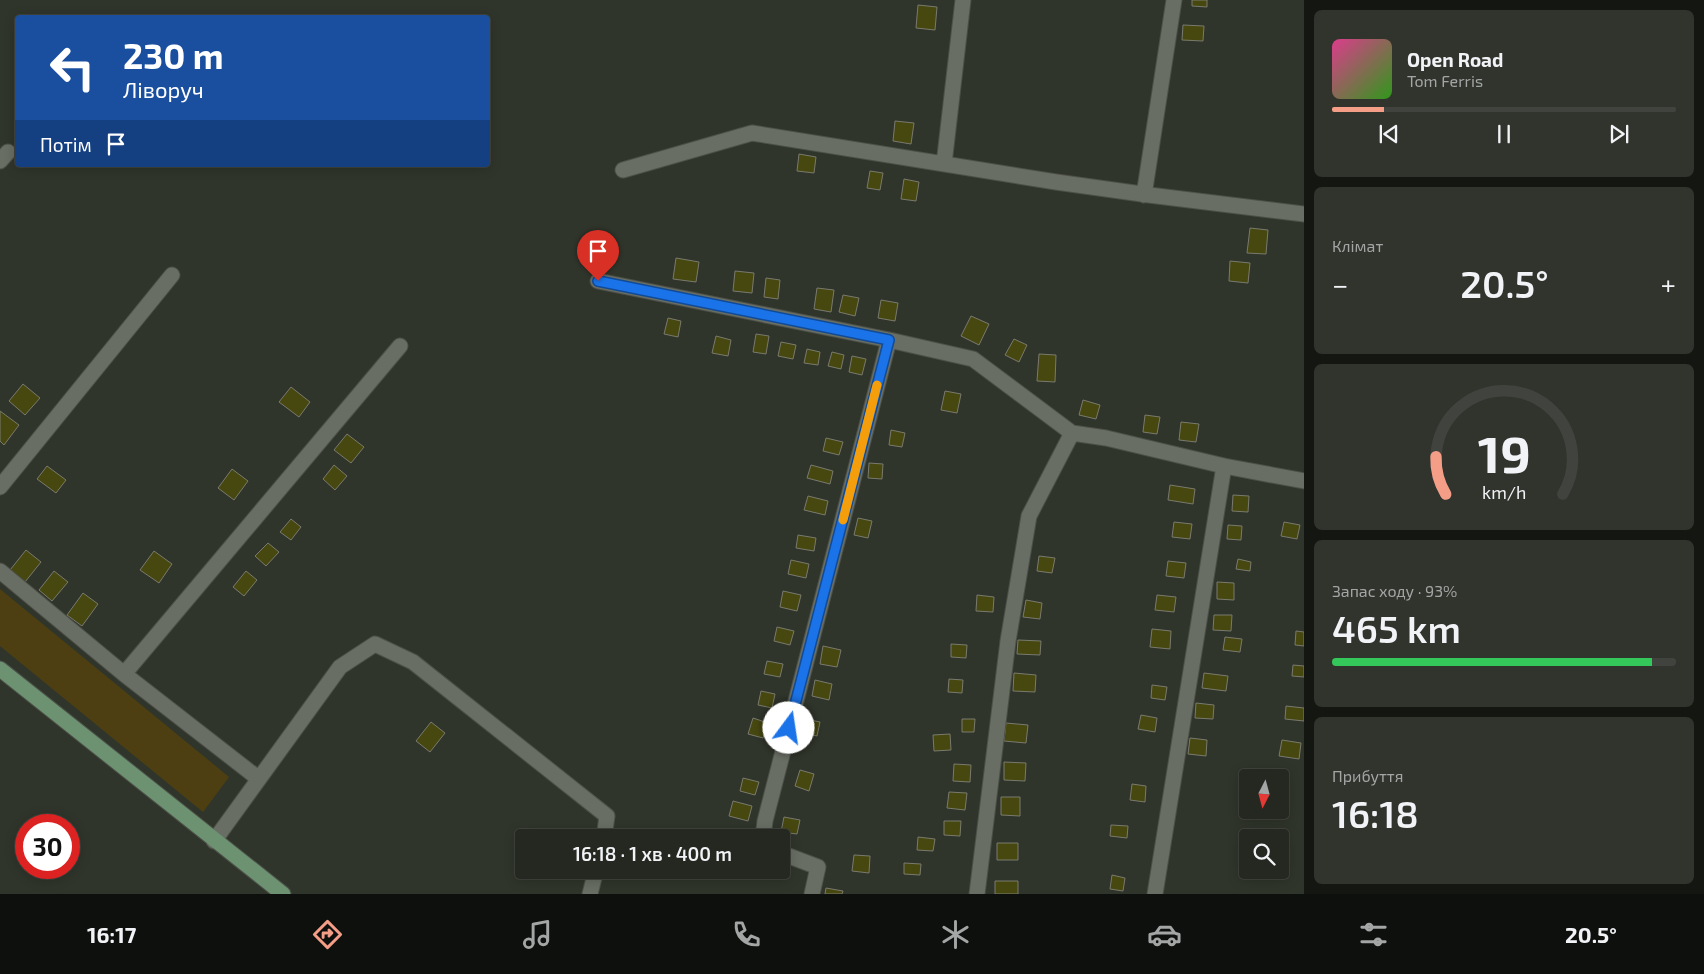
<!DOCTYPE html>
<html lang="uk">
<head>
<meta charset="utf-8">
<style>
  body { margin:0; font-family:"Exo 2",sans-serif; background:#30342d; color:#f1f3f6; height:100vh; display:flex; flex-direction:column; font-size:19px; white-space:nowrap }
  * { box-sizing:border-box; margin:0 }
  p { font-size:16px; color:#a3a6a5 }
  .icon { flex:none; width:28px; height:28px; fill:none; stroke:currentColor; stroke-width:2; stroke-linecap:round; stroke-linejoin:round }
  .map { position:relative; flex:1; overflow:hidden }
  .drawer { display:flex; flex-direction:column; gap:10px; padding:10px; background:#141612; width:400px }
  .drawer>* { flex:none }
  .hud { position:absolute; left:15px; top:15px; width:475px; height:152px; border-radius:5px; box-shadow:0 2px 12px #0003,0 0 0 1px #41443e; background:#1a4fa0; color:#fff; overflow:hidden }
  .needle { width:32px; rotate:186deg }
  .tools { position:absolute; left:1239px; top:769px; display:grid; gap:10px }
  .tools a { display:grid; place-items:center; width:50px; height:50px; border-radius:5px; background:#242820; box-shadow:0 2px 12px #0003,0 0 0 1px #41443e; font-size:25px }
  .speed { position:absolute; left:15px; top:814px; display:flex; gap:10px; font-size:25px; font-weight:700; text-align:center }
  .speed>* { display:grid; place-content:center; width:65px; height:65px; border-radius:50%; background:#242820; box-shadow:0 2px 12px #0003,0 0 0 1px #41443e; line-height:1 }
  .speed .limit { border:8px solid #d22; background:#fff; color:#111 }
  .pin { position:absolute; display:grid; place-items:center; width:42px; height:42px; color:#fff; margin:-51px -21px; border-radius:50% 50% 50% 0; rotate:-45deg; box-shadow:0 0 5px #0007 }
  .pin .icon { rotate:45deg }
  .me { position:absolute; width:55px; margin:-28px; rotate:14deg; stroke-linejoin:round; filter:drop-shadow(0 0 4px #0008) }
  .turn { display:flex; align-items:center; gap:18px; height:105px; padding:0 25px; font-size:22px }
  .turn .icon { width:65px; height:65px; stroke-width:2.5 }
  .turn b { display:block; font-size:35px; line-height:42px }
  .then { display:flex; align-items:center; height:48px; padding:0 25px; background:#0003; gap:10px; font-size:19px }
  .big { font-size:38px; font-weight:600; line-height:1.1 }
  .drawer .widget { flex:1; display:flex; flex-direction:column; justify-content:center; gap:8px; min-width:0; padding:0 18px; border-radius:8px; background:#30342d }
  .drawer .dial { align-items:center; gap:0 }
  .dial svg { height:130px; overflow:visible; fill:none; stroke:#41443e; stroke-width:7; stroke-linecap:round; text-anchor:middle }
  .dial text { fill:#f1f3f6; stroke:none }
  .song { display:flex; align-items:center; gap:15px }
  .cover { width:60px; height:60px; border-radius:8px; background:linear-gradient(135deg,hsl(330 70% 55%),hsl(110 70% 35%)) }
  .played { height:5px; border-radius:2px; background:linear-gradient(90deg,#f49e88 15%,#41443e 15%) }
  .keys { display:flex; justify-content:space-around; direction:ltr }
  .heat { display:flex; justify-content:space-between; align-items:center; font-size:28px; direction:ltr }
  .charge { height:8px; border-radius:4px; background:linear-gradient(90deg,#34c759 93%,#41443e 0) }
  .trip { position:absolute; left:515px; top:829px; width:275px; height:50px; border-radius:5px; background:#242820; box-shadow:0 2px 12px #0003,0 0 0 1px #41443e; font-weight:600; line-height:50px; text-align:center }
  .tabs { display:flex; height:80px; justify-content:space-around; align-items:center; background:#0e100d; color:#a3a6a5 }
  .tabs .icon { width:35px; height:35px }
  .tabs .current { color:#f49e88 }
  .tabs b { font-size:22px; color:#f1f3f6 }
  main { display:flex; flex:1; min-height:0 }
  .map>svg:first-child { display:block }
  .green { fill:#4d3f11 }
  .building { fill:#474810; stroke:#797a6e }
  .lines { fill:none; stroke-linecap:round; stroke-linejoin:round }
  .minor-casing { stroke:#4c5048; stroke-width:17 }
  .major-casing { stroke:#4c5048; stroke-width:17 }
  .minor { stroke:#696e64; stroke-width:15 }
  .major { stroke:#6d9271; stroke-width:15 }
  .route-casing { stroke:#114b97; stroke-width:12 }
  .route { stroke:#1a73e8; stroke-width:9 }
  .slow { stroke:#f59e0b; stroke-width:9 }
</style>
</head>
<body>
<main>
<div class="map">
<svg width="1304" height="894" viewBox="0 0 1304 894">
  <rect width="100%" height="100%" fill="#30352b"/>
  <!-- green -->
  <path class="green" d="M 0,589 L 229,777 L 203,812 L 0,646 Z"/>
  <!-- building -->
  <path class="building" d="M 1192,0 L 1207,0 L 1207,7 L 1192,6 Z
    M 918,5 L 937,7 L 935,30 L 916,28 Z
    M 1183,25 L 1204,26 L 1203,41 L 1182,40 Z
    M 895,121 L 914,123 L 911,144 L 893,141 Z
    M 799,154 L 816,157 L 814,173 L 797,171 Z
    M 870,171 L 883,173 L 880,190 L 867,188 Z
    M 904,179 L 919,182 L 916,201 L 901,199 Z
    M 1250,228 L 1268,230 L 1266,254 L 1247,253 Z
    M 676,258 L 699,262 L 696,282 L 673,279 Z
    M 1230,261 L 1250,263 L 1248,283 L 1229,281 Z
    M 735,271 L 754,273 L 752,293 L 733,291 Z
    M 766,278 L 780,280 L 778,299 L 764,297 Z
    M 817,288 L 834,290 L 831,312 L 814,309 Z
    M 843,295 L 859,298 L 855,316 L 839,312 Z
    M 881,300 L 898,303 L 895,321 L 878,318 Z
    M 971,316 L 989,324 L 979,345 L 961,336 Z
    M 668,318 L 681,321 L 678,337 L 664,334 Z
    M 756,334 L 769,336 L 766,354 L 753,352 Z
    M 716,336 L 731,340 L 728,356 L 712,353 Z
    M 1014,339 L 1027,345 L 1019,362 L 1005,355 Z
    M 781,342 L 796,345 L 793,359 L 778,356 Z
    M 807,349 L 820,352 L 818,365 L 804,363 Z
    M 832,352 L 844,355 L 841,369 L 828,366 Z
    M 1039,354 L 1056,355 L 1055,382 L 1037,381 Z
    M 852,356 L 866,359 L 862,375 L 849,372 Z
    M 23,384 L 40,398 L 25,415 L 9,401 Z
    M 291,387 L 310,402 L 299,417 L 279,402 Z
    M 945,391 L 961,394 L 957,413 L 941,410 Z
    M 1083,400 L 1100,405 L 1096,419 L 1079,415 Z
    M 0,411 L 19,425 L 4,445 L 0,441 Z
    M 1145,415 L 1160,417 L 1157,434 L 1143,432 Z
    M 1181,422 L 1199,424 L 1196,442 L 1179,440 Z
    M 891,430 L 905,433 L 902,447 L 889,445 Z
    M 347,434 L 364,447 L 351,463 L 334,450 Z
    M 826,438 L 843,442 L 839,455 L 823,451 Z
    M 869,463 L 883,464 L 882,479 L 868,478 Z
    M 334,465 L 347,476 L 335,490 L 323,479 Z
    M 811,465 L 833,471 L 830,484 L 807,478 Z
    M 47,466 L 66,480 L 56,493 L 37,479 Z
    M 232,469 L 248,481 L 234,500 L 218,488 Z
    M 1170,485 L 1195,489 L 1193,504 L 1168,500 Z
    M 1233,495 L 1249,496 L 1248,512 L 1232,511 Z
    M 808,496 L 828,501 L 825,515 L 804,510 Z
    M 858,518 L 872,521 L 868,538 L 854,535 Z
    M 291,519 L 301,527 L 291,540 L 280,532 Z
    M 1174,522 L 1192,524 L 1190,539 L 1172,537 Z
    M 1284,522 L 1300,525 L 1297,539 L 1281,536 Z
    M 1228,525 L 1242,526 L 1241,540 L 1227,539 Z
    M 798,535 L 816,538 L 814,551 L 796,548 Z
    M 268,543 L 279,552 L 266,566 L 255,556 Z
    M 26,550 L 41,562 L 25,582 L 10,570 Z
    M 154,551 L 172,564 L 159,583 L 140,570 Z
    M 1039,556 L 1055,558 L 1052,573 L 1037,571 Z
    M 1238,559 L 1251,562 L 1250,571 L 1236,569 Z
    M 791,560 L 809,564 L 806,578 L 788,574 Z
    M 1168,561 L 1186,563 L 1184,578 L 1166,576 Z
    M 54,571 L 68,582 L 52,601 L 39,590 Z
    M 246,571 L 257,580 L 244,596 L 233,587 Z
    M 1217,582 L 1234,583 L 1234,600 L 1217,599 Z
    M 783,591 L 801,595 L 797,611 L 780,607 Z
    M 83,593 L 98,604 L 82,626 L 67,615 Z
    M 977,595 L 994,597 L 993,612 L 976,611 Z
    M 1157,595 L 1176,597 L 1174,612 L 1155,610 Z
    M 1026,600 L 1042,603 L 1040,619 L 1023,617 Z
    M 1214,615 L 1232,615 L 1231,631 L 1213,630 Z
    M 777,627 L 794,631 L 790,645 L 774,641 Z
    M 1152,629 L 1171,631 L 1170,649 L 1150,647 Z
    M 1296,631 L 1304,632 L 1304,646 L 1295,645 Z
    M 1225,637 L 1242,639 L 1240,652 L 1223,650 Z
    M 1018,640 L 1041,641 L 1040,655 L 1017,654 Z
    M 951,644 L 967,645 L 966,658 L 951,657 Z
    M 823,646 L 841,650 L 837,667 L 820,664 Z
    M 767,661 L 783,664 L 780,677 L 764,674 Z
    M 1293,665 L 1304,666 L 1304,677 L 1292,676 Z
    M 1014,673 L 1036,675 L 1035,692 L 1013,691 Z
    M 1204,673 L 1228,676 L 1226,691 L 1202,688 Z
    M 949,679 L 963,680 L 962,693 L 948,692 Z
    M 815,680 L 832,684 L 829,700 L 812,696 Z
    M 1152,685 L 1167,687 L 1165,700 L 1151,698 Z
    M 761,691 L 775,694 L 772,708 L 758,705 Z
    M 1196,703 L 1214,705 L 1213,719 L 1195,718 Z
    M 1286,706 L 1304,708 L 1304,721 L 1285,719 Z
    M 1141,715 L 1157,718 L 1155,732 L 1138,729 Z
    M 753,718 L 768,723 L 763,738 L 748,734 Z
    M 806,719 L 820,722 L 817,736 L 803,733 Z
    M 962,719 L 975,719 L 974,732 L 962,732 Z
    M 431,722 L 445,733 L 430,752 L 416,741 Z
    M 1006,723 L 1028,725 L 1026,743 L 1004,741 Z
    M 950,734 L 951,750 L 934,751 L 933,735 Z
    M 1190,738 L 1207,740 L 1206,756 L 1188,754 Z
    M 1282,740 L 1301,743 L 1299,759 L 1279,756 Z
    M 1004,762 L 1026,763 L 1025,781 L 1004,780 Z
    M 954,764 L 971,765 L 970,782 L 953,781 Z
    M 800,770 L 814,774 L 809,791 L 795,786 Z
    M 743,778 L 759,782 L 755,795 L 740,791 Z
    M 1132,784 L 1146,786 L 1145,802 L 1130,800 Z
    M 949,792 L 967,793 L 965,810 L 947,808 Z
    M 1001,797 L 1020,797 L 1020,816 L 1001,815 Z
    M 733,801 L 752,806 L 748,821 L 729,816 Z
    M 784,817 L 800,820 L 797,834 L 781,832 Z
    M 944,821 L 961,821 L 960,836 L 944,835 Z
    M 1111,825 L 1128,826 L 1127,838 L 1110,836 Z
    M 727,829 L 746,833 L 745,838 L 725,838 Z
    M 918,837 L 935,839 L 933,851 L 917,850 Z
    M 997,843 L 1018,843 L 1018,860 L 997,860 Z
    M 854,855 L 870,856 L 869,873 L 852,871 Z
    M 904,863 L 921,864 L 920,875 L 904,874 Z
    M 1112,875 L 1125,878 L 1123,891 L 1110,889 Z
    M 995,881 L 1018,881 L 1018,894 L 995,894 Z
    M 826,888 L 843,891 L 842,894 L 825,894 Z"/>
  <g class="lines">
    <defs>
      <path id="minor" d="M 0,161 L 8,152
        M 944,164 L 963,0
        M 623,170 L 752,133 L 1056,182 L 1149,195 L 1304,214
        M 1144,195 L 1174,0
        M 598,281 L 889,340 L 973,359 L 1072,433 L 1106,438 L 1224,466 L 1304,481
        M 0,487 L 172,275
        M 0,571 L 124,674 L 259,779
        M 124,674 L 400,346
        M 763,838 L 765,821 L 889,340
        M 214,841 L 340,667 L 375,644 L 413,662 L 607,816 L 604,838
        M 781,853 L 818,867 L 812,894
        M 590,894 L 596,870
        M 977,894 L 1008,641 L 1029,516 L 1072,433
        M 1155,894 L 1224,466"/>
      <path id="major" d="M 0,669 L 283,894"/>
    </defs>
    <!-- minor casing -->
    <use href="#minor" class="minor-casing"/>
    <!-- major casing -->
    <use href="#major" class="major-casing"/>
    <!-- minor -->
    <use href="#minor" class="minor"/>
    <!-- major -->
    <use href="#major" class="major"/>
  </g>
  <g class="lines">
    <defs>
      <path id="route" d="M 598,281 L 889,340 L 789,728"/>
    </defs>
    <!-- route casing -->
    <use href="#route" class="route-casing"/>
    <!-- route -->
    <use href="#route" class="route"/>
    <!-- slow -->
    <path class="slow" d="M 843,520 L 877,385"/>
  </g>
</svg>
<div class="tools">
<a><svg class="needle" viewBox="-14 -14 28 28"><path d="M0-13l5 13h-10z" fill="#e53935"/><path d="M0 13l5-13h-10z" fill="#a3a6a5"/></svg></a>
<a><svg class="icon" aria-label="search" viewBox="0 0 24 24"><circle cx="10" cy="10" r="6"/><path d="M15 15l6 6"/></svg></a>
</div>
<div class="speed"><div class="limit">30</div></div>
<div class="pin" style="left:598px;top:281px;background:#d93025"><svg class="icon" aria-label="arrive" viewBox="0 0 24 24"><path d="M6 21V4h12l-3 4 3 4H6"/></svg></div>
<svg class="me" style="left:789px;top:728px" viewBox="-20 -20 40 40"><circle r="19" fill="#fff"/><path d="M0-13L10 11 0 6-10 11z" fill="#1a73e8"/></svg>
<div class="trip">16:18 · 1 хв · 400 m</div>
<div class="hud">
<div class="turn"><svg class="icon" aria-label="left" viewBox="0 0 24 24"><path d="M17 20v-9H6M10 6l-5 5 5 5"/></svg><div><b>230 m</b>Ліворуч</div></div>
<div class="then">Потім<svg class="icon" aria-label="arrive" viewBox="0 0 24 24"><path d="M6 21V4h12l-3 4 3 4H6"/></svg></div>
</div>
</div>
<section class="drawer">
<div class="widget">
<div class="song"><i class="cover"></i><div><b>Open Road</b><p>Tom Ferris</p></div></div>
<div class="played"></div>
<div class="keys"><svg class="icon" aria-label="previous" viewBox="0 0 24 24"><path d="M18 5L8 12l10 7zM5 5v14"/></svg><svg class="icon" aria-label="pause" viewBox="0 0 24 24"><path d="M8 5v14M16 5v14"/></svg><svg class="icon" aria-label="next" viewBox="0 0 24 24"><path d="M6 5l10 7-10 7zM19 5v14"/></svg></div>
</div>
<div class="widget"><p>Клімат</p>
<div class="heat"><a>−</a><b class="big">20.5°</b><a>+</a></div>
</div>
<div class="widget dial"><svg viewBox="0 0 100 80">
<path d="M14 69A42 42 0 1 1 86 69"/>
<path d="M14 69A42 42 0 0 1 8 46" stroke="#f49e88"/>
<text x="50" y="56" font-size="32" font-weight="700">19</text>
<text x="50" y="72" font-size="11">km/h</text>
</svg></div>
<div class="widget"><p>Запас ходу · 93%</p><b class="big">465 km</b><div class="charge"></div></div>
<div class="widget"><p>Прибуття</p><b class="big">16:18</b></div>
</section>
</main>
<nav class="tabs">
<b>16:17</b>
<svg class="icon current" aria-label="directions" viewBox="0 0 24 24"><path d="M12 3l9 9-9 9-9-9zM9 14v-3h6M13 9l2 2-2 2"/></svg>
<svg class="icon" aria-label="music" viewBox="0 0 24 24"><path d="M9 18V5l10-2v13"/><circle cx="6" cy="18" r="3"/><circle cx="16" cy="16" r="3"/></svg>
<svg class="icon" aria-label="phone" viewBox="0 0 24 24"><path d="M5 4h4l2 5-3 2q2 4 5 5l2-3 5 2v4C11 20 4 13 5 4z"/></svg>
<svg class="icon" aria-label="climate" viewBox="0 0 24 24"><path d="M12 3v18M4 7l16 10M4 17L20 7"/></svg>
<svg class="icon" aria-label="car" viewBox="0 0 24 24"><path d="M5 17H2v-5l4-1 3-4h7l3 4 3 1v5h-3M9 17h6M6 11h13"/><circle cx="7" cy="17" r="2"/><circle cx="17" cy="17" r="2"/></svg>
<svg class="icon" aria-label="filters" viewBox="0 0 24 24"><path d="M4 7h16M4 17h16"/><circle cx="9" cy="7" r="2"/><circle cx="15" cy="17" r="2"/></svg>
<b>20.5°</b>
</nav>
</body>
</html>
